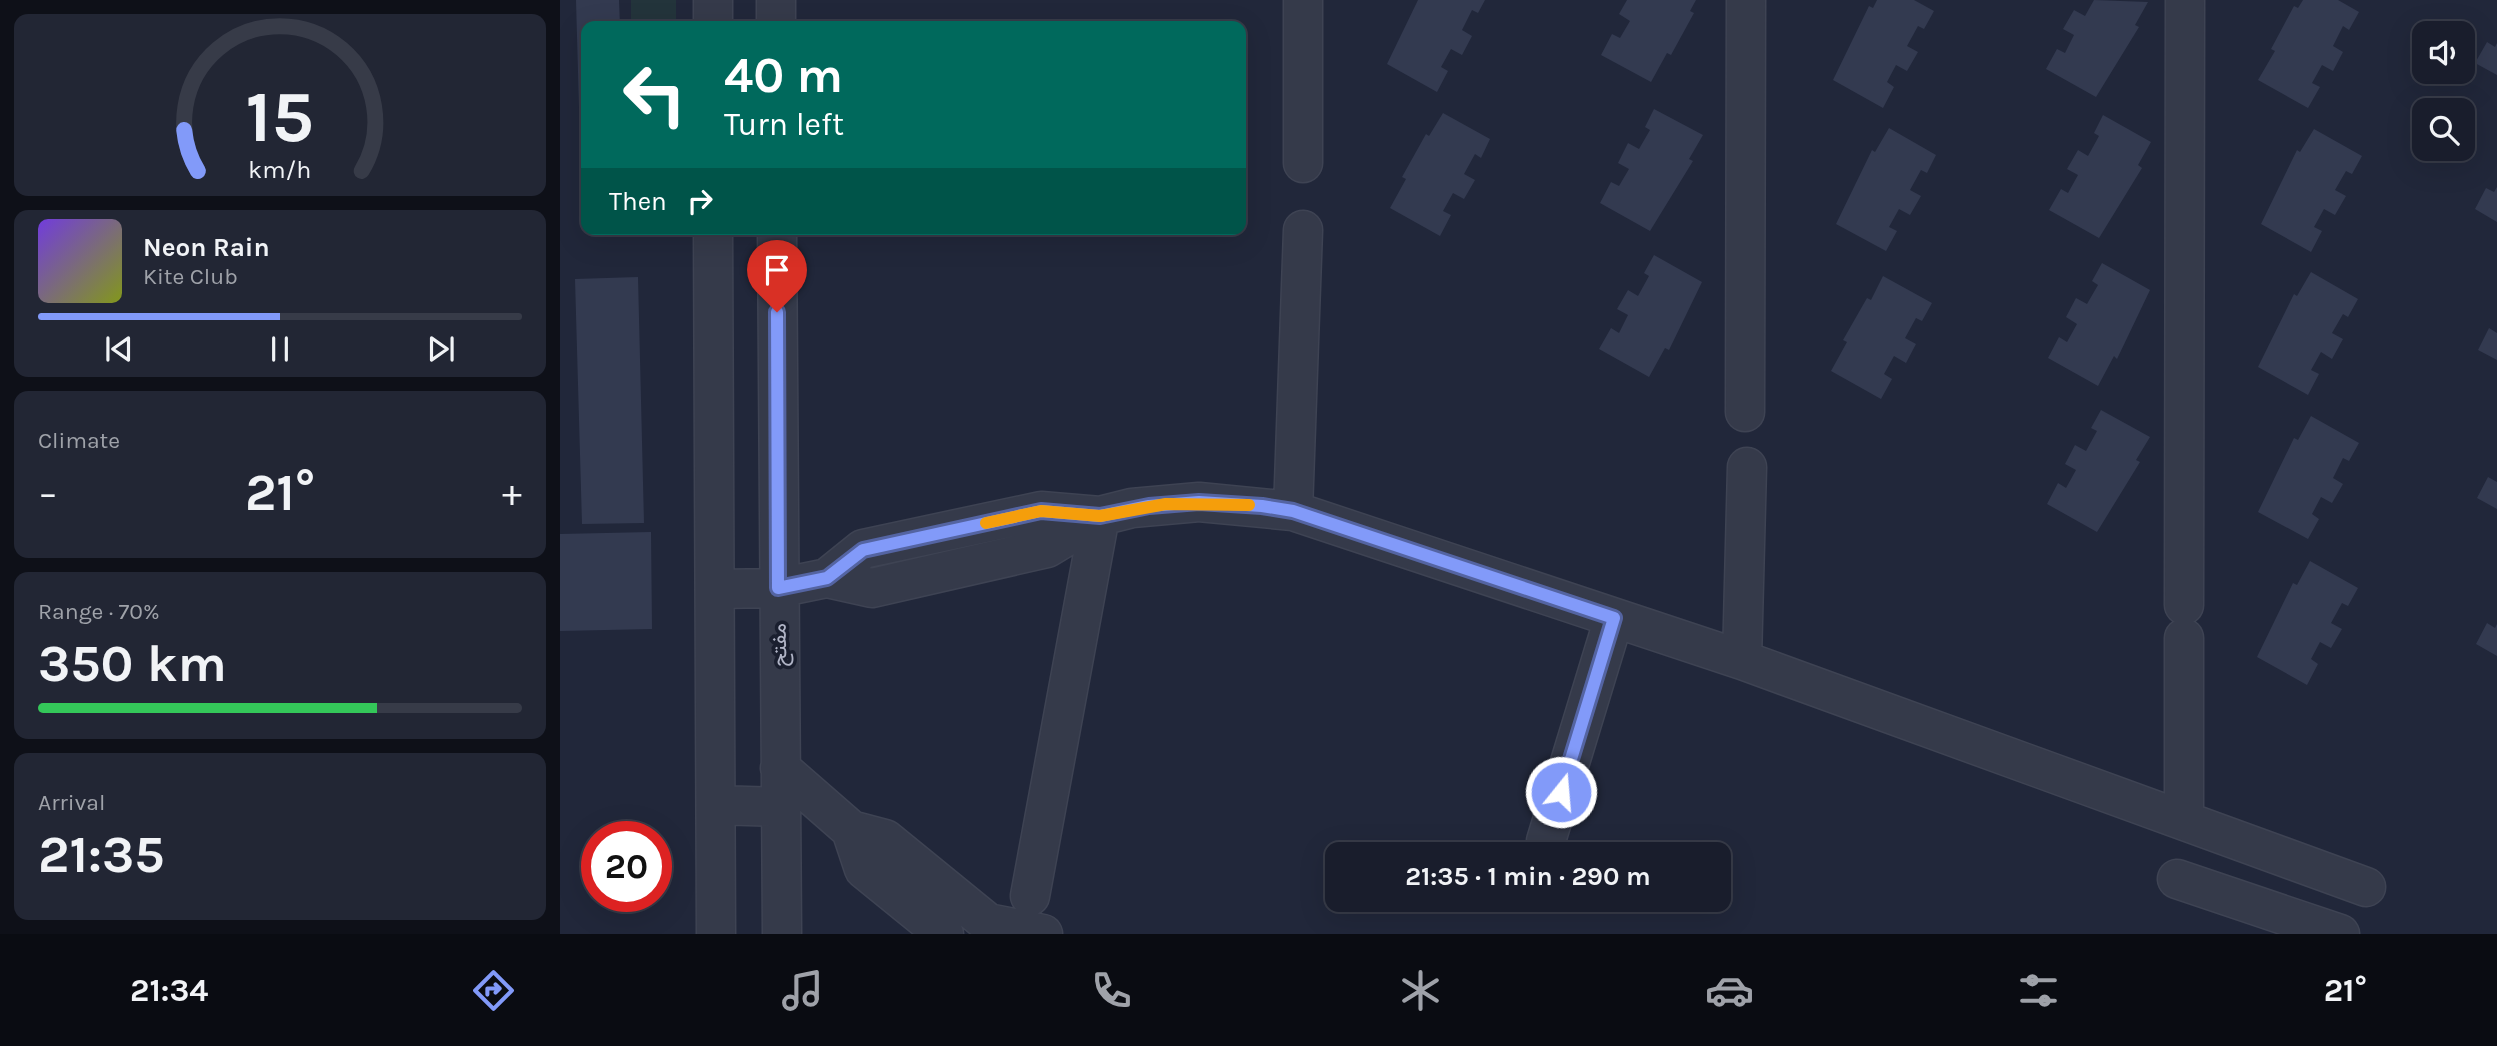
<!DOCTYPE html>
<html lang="en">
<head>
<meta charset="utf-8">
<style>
  body { margin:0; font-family:Karla,Vazirmatn,sans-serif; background:#222634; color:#f1f3f6; height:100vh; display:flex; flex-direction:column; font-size:26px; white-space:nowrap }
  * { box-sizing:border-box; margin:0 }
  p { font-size:23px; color:#9fa2a9 }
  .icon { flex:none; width:38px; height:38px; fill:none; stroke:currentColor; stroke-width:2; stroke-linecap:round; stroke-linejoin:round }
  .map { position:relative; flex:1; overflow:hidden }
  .sheet { display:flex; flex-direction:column; gap:14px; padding:14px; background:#0e1018; width:560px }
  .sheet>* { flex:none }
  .top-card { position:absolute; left:21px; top:21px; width:665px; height:214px; border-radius:14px; box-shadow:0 7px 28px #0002,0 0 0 2px #373b48; background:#00695c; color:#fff; overflow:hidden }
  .fabs { position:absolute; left:1852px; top:21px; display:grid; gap:14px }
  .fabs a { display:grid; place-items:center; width:63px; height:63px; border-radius:14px; background:#191d2c; box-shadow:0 7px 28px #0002,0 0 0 2px #373b48; font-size:35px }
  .speed { position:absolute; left:21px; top:821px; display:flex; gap:14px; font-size:35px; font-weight:700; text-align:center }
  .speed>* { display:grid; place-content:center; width:91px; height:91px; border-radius:50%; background:#191d2c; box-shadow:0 7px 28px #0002,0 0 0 2px #373b48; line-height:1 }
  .speed .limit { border:10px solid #d22; background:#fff; color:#111 }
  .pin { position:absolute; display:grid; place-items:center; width:60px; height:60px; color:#fff; margin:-72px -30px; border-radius:50% 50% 50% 0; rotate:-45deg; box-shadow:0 0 7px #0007 }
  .pin .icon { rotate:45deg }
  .me { position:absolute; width:77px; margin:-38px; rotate:17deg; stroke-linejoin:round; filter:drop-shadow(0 0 5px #0008) }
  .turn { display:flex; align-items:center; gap:24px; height:147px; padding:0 28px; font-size:32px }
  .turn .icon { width:91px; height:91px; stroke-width:2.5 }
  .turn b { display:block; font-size:49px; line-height:60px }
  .then { display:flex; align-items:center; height:66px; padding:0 28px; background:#0003; gap:14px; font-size:26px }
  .big { font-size:52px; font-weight:700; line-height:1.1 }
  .sheet .tile { flex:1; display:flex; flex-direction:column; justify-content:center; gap:10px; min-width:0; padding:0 24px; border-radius:14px; background:#222634 }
  .sheet .dial { align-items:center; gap:0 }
  .dial svg { height:182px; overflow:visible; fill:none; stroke:#373b48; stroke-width:7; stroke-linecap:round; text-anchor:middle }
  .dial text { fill:#f1f3f6; stroke:none }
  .song { display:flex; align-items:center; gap:21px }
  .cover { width:84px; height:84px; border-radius:10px; background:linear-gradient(135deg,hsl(260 70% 55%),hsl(70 70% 35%)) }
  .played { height:7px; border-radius:4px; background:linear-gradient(90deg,#829af9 50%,#373b48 50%) }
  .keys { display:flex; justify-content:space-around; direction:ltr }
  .heat { display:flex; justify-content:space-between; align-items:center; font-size:38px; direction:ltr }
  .charge { height:10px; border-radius:5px; background:linear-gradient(90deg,#34c759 70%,#373b48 0) }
  .trip { position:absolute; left:765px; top:842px; width:406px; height:70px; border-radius:14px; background:#191d2c; box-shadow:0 7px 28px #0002,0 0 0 2px #373b48; font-weight:700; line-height:70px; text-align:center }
  .tabs { display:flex; height:112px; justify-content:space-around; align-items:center; background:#0a0c12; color:#9fa2a9 }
  .tabs .icon { width:49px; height:49px }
  .tabs .on { color:#829af9 }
  .tabs b { font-size:32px; color:#f1f3f6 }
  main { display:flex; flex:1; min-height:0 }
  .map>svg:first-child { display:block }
  .green { fill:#23343b }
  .building { fill:#333a50 }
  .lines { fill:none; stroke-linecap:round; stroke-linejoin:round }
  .minor-casing { stroke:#3e4353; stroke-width:41 }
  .minor { stroke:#353a4a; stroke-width:38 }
  .route-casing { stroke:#5464a2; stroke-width:18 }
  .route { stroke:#829af9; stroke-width:12 }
  .slow { stroke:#f59e0b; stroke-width:12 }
  .labels { text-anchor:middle; stroke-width:7; stroke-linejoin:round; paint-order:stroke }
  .street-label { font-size:21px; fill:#b0b4c6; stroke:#1a1f2f }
</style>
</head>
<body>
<main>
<section class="sheet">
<div class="tile dial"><svg viewBox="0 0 100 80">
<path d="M14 69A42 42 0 1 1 86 69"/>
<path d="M14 69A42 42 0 0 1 8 51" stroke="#829af9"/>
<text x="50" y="56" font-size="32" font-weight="700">15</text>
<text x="50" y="72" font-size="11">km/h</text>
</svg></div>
<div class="tile">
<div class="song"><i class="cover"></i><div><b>Neon Rain</b><p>Kite Club</p></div></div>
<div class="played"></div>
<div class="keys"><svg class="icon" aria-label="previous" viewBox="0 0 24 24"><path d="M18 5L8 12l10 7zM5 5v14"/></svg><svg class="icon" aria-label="pause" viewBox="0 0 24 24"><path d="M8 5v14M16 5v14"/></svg><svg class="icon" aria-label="next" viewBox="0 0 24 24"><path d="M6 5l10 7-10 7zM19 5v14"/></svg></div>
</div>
<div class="tile"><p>Climate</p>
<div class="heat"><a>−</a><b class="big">21°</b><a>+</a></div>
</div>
<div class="tile"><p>Range · 70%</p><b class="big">350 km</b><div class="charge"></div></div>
<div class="tile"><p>Arrival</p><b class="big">21:35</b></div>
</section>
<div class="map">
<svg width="1937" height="934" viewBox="0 0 1937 934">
  <rect width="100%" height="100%" fill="#21273a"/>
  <!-- green -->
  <path class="green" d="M 71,0 L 116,0 L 116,26 L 71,26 Z"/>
  <!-- building -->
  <path class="building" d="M 16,0 L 59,0 L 60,26 L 26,26 L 26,144 L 20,144 Z
    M 858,0 L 925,0 L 918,13 L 912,10 L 902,30 L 912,36 L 902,55 L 891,49 L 881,67 L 888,71 L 877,92 L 827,64 Z
    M 1067,0 L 1136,0 L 1130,11 L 1134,13 L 1111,55 L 1107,53 L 1091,82 L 1041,55 L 1052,34 L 1060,38 L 1070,21 L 1059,14 Z
    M 1317,0 L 1354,0 L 1374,11 L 1364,29 L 1358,26 L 1347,46 L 1358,52 L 1347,71 L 1336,65 L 1327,82 L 1334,87 L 1323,108 L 1273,80 L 1309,6 L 1313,8 Z
    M 1534,0 L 1588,2 L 1575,25 L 1579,27 L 1536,97 L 1486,69 L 1497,49 L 1505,53 L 1514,35 L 1503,29 L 1514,10 L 1525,16 Z
    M 1743,0 L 1778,0 L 1799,12 L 1789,30 L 1783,26 L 1773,46 L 1783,52 L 1773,71 L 1762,65 L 1752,83 L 1760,87 L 1748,108 L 1698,80 L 1715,51 L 1711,49 L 1734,6 L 1738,8 Z
    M 1927,42 L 1935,47 L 1937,43 L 1937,75 L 1915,63 Z
    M 1094,109 L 1143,135 L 1129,159 L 1133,161 L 1090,231 L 1040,203 L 1051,182 L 1059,186 L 1069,169 L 1058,163 L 1068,143 L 1079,149 L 1090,130 L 1085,127 Z
    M 883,113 L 930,139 L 921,158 L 915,154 L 904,174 L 915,180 L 904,199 L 893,193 L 883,211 L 891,215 L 880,236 L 830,208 L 846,179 L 842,177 L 866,134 L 869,136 Z
    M 1543,115 L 1591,142 L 1578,165 L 1582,168 L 1539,238 L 1489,210 L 1501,189 L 1508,193 L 1518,175 L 1507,169 L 1518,150 L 1528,156 L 1539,136 L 1534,133 Z
    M 1329,128 L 1376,155 L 1367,173 L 1361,170 L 1350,190 L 1361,196 L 1350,215 L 1339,209 L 1329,227 L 1337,231 L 1326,251 L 1276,224 L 1312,150 L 1315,152 Z
    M 1754,129 L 1802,156 L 1792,174 L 1786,171 L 1775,190 L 1786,196 L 1775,215 L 1764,209 L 1754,227 L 1762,231 L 1751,252 L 1701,224 L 1737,150 L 1740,152 Z
    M 1937,187 L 1937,222 L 1915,209 L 1926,188 L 1934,192 Z
    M 1094,255 L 1142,282 L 1109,350 L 1105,348 L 1089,377 L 1039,349 L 1051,328 L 1059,333 L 1068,315 L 1057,309 L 1068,290 L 1078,296 L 1089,276 L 1084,273 Z
    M 1542,263 L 1590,290 L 1557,359 L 1554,356 L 1538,386 L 1488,358 L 1499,337 L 1507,342 L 1517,324 L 1506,317 L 1516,298 L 1527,304 L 1538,285 L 1532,281 Z
    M 1751,272 L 1798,299 L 1788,317 L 1783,314 L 1772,333 L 1783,339 L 1772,359 L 1761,352 L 1751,370 L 1759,374 L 1748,395 L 1698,367 L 1734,294 L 1737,296 Z
    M 1323,276 L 1372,303 L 1362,321 L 1356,318 L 1345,338 L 1356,344 L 1346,363 L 1334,356 L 1324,374 L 1332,379 L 1321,399 L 1271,371 L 1287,342 L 1283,340 L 1307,298 L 1311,300 Z
    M 78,277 L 84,523 L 22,524 L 15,279 Z
    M 1929,328 L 1937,333 L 1937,360 L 1918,350 Z
    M 1541,410 L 1590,437 L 1576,460 L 1580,462 L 1537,532 L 1487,504 L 1498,483 L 1506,488 L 1516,470 L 1505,464 L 1515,445 L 1526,451 L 1537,431 L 1531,428 Z
    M 1751,416 L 1799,443 L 1789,461 L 1783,458 L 1773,478 L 1783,484 L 1772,503 L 1761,497 L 1752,514 L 1759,519 L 1748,539 L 1698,512 L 1734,438 L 1738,440 Z
    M 1928,477 L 1937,482 L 1937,509 L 1917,498 Z
    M 91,532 L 92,629 L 0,631 L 0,534 Z
    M 1750,561 L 1798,588 L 1788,606 L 1782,603 L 1771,623 L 1782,629 L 1771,648 L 1760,642 L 1751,659 L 1758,664 L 1747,685 L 1697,657 L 1733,583 L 1737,585 Z
    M 1927,623 L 1935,628 L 1937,624 L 1937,656 L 1916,644 Z"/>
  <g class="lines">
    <defs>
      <path id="minor" d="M 153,0 L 153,26
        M 216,0 L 216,26
        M 743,163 L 743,0
        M 153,229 L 156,934
        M 217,229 L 222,934
        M 1185,412 L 1186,0
        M 733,511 L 743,230
        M 267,578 L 303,549 L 481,511 L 540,516 L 572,508 L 639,502 L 733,511 L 1182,660 L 1806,887
        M 155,589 L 218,588 L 267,578 L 312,588 L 487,548 L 540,516
        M 1624,605 L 1625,0
        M 1624,638 L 1624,820
        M 1182,660 L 1187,467
        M 220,768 L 291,830 L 325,839 L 428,923 L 483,934
        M 156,805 L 221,807
        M 291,830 L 304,869 L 384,934
        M 986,841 L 1054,618
        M 1617,879 L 1780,934
        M 470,896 L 540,516"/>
    </defs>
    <!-- minor casing -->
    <use href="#minor" class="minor-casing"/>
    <!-- minor -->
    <use href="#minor" class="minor"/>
  </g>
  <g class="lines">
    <defs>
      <path id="route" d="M 217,312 L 218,588 L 267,578 L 303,550 L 481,511 L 540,516 L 589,506 L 639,502 L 702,506 L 733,511 L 1054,618 L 1001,792"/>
    </defs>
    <!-- route casing -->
    <use href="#route" class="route-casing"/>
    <!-- route -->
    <use href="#route" class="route"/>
    <!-- slow -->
    <path class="slow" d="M 426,523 L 481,511 L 540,516 L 606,504 L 689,505"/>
  </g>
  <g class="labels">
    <!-- street labels -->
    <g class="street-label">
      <text transform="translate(219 645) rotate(-91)" y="7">مفتح</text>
    </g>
  </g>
</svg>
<div class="fabs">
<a><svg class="icon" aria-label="sound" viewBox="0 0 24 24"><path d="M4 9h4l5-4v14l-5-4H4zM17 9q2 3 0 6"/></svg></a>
<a><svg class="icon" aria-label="search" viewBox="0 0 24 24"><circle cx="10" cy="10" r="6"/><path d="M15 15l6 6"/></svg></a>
</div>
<div class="speed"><div class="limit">20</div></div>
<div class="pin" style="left:217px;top:312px;background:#d93025"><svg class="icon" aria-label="arrive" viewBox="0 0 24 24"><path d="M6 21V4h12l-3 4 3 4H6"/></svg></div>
<svg class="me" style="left:1001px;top:792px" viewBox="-20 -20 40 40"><circle r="17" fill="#829af9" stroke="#fff" stroke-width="3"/><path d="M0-11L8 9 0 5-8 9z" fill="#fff"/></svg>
<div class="trip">21:35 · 1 min · 290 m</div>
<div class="top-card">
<div class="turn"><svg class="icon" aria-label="left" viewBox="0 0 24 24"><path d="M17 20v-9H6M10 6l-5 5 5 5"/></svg><div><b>40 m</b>Turn left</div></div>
<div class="then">Then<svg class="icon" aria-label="right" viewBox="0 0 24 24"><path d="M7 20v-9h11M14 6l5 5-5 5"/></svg></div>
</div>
</div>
</main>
<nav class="tabs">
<b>21:34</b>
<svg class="icon on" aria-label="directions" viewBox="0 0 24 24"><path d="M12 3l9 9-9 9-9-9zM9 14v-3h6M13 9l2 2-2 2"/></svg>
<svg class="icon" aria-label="music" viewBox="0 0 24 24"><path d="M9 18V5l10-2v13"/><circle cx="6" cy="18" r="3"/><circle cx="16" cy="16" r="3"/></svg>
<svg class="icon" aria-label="phone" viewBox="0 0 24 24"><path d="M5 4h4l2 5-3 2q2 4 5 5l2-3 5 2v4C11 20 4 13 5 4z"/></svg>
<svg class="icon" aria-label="climate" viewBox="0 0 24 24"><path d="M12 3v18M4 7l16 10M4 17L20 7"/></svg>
<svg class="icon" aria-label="car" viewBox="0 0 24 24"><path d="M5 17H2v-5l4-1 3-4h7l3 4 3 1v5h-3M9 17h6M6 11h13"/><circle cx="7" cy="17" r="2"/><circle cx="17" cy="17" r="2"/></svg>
<svg class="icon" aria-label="filters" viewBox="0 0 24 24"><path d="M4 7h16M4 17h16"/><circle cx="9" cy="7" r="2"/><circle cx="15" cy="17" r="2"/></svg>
<b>21°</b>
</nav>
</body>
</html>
